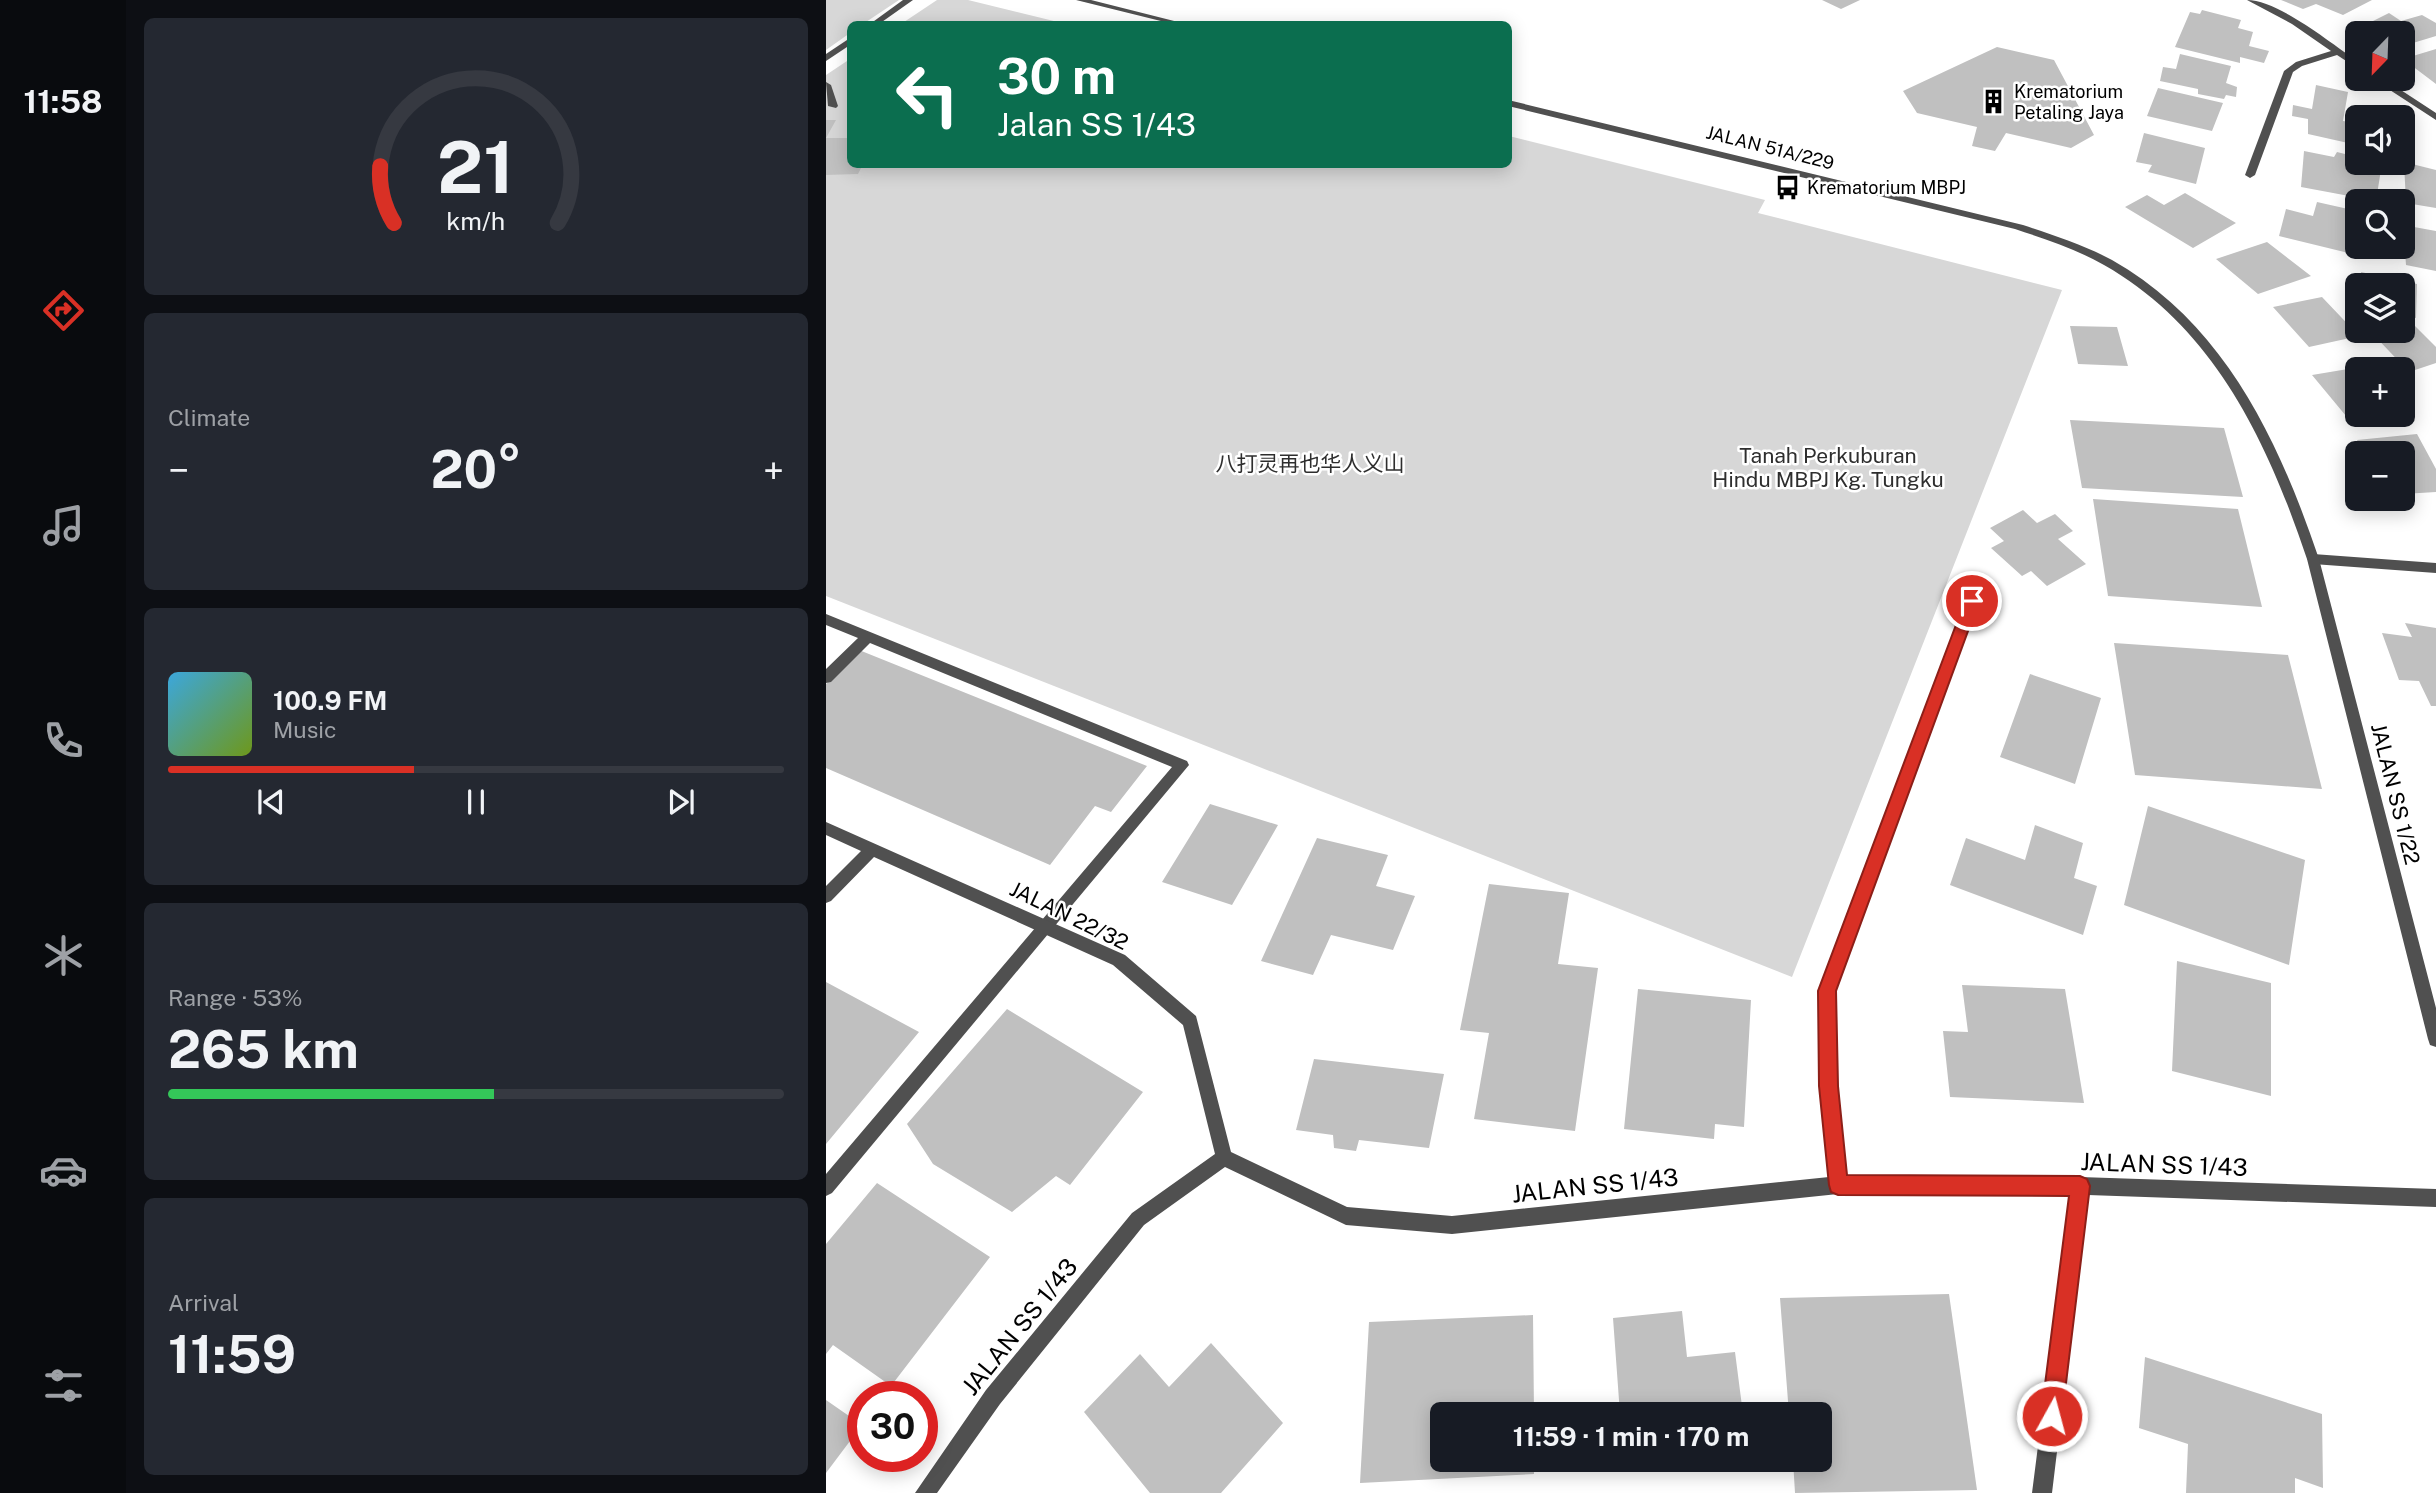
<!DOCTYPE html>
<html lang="en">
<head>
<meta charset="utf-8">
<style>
  body { margin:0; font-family:"Public Sans","Noto Sans SC",sans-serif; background:#242831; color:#f1f3f6; height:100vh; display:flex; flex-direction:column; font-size:26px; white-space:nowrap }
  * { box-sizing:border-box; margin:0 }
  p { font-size:23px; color:#9ea1a6 }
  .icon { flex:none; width:38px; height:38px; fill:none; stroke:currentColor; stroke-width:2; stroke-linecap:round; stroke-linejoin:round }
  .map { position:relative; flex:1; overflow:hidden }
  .sheet { display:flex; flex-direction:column; gap:18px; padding:18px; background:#0d0f14; width:700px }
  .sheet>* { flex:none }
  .banner { position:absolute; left:21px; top:21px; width:665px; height:147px; border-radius:10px; box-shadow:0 4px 18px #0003; background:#0b6e4f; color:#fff; overflow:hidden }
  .needle { width:46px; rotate:203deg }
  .fabs { position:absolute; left:1519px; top:21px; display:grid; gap:14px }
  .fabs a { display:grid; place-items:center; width:70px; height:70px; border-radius:10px; background:#171b24; box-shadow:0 4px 18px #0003; font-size:35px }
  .speed { position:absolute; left:21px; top:1381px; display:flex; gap:14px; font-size:35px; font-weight:700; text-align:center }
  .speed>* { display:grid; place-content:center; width:91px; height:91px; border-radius:50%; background:#171b24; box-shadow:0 4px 18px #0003; line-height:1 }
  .speed .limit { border:10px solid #d22; background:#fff; color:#111 }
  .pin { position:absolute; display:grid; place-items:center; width:60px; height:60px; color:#fff; margin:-30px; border:4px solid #fff; border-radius:50%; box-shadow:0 2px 7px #0007 }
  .me { position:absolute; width:77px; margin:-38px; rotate:7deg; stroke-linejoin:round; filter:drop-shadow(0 0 5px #0008) }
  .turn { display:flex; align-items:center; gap:24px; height:147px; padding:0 35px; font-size:32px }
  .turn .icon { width:91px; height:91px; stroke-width:2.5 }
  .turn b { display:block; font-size:49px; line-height:60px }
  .big { font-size:52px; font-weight:700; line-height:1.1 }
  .sheet .card { flex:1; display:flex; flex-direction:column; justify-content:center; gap:10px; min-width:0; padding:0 24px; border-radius:10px; background:#242831 }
  .sheet .dial { align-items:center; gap:0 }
  .dial svg { height:182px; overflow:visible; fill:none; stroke:#363941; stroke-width:7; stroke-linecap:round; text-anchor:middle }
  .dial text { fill:#f1f3f6; stroke:none }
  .song { display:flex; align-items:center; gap:21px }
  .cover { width:84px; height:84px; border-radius:10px; background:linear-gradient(135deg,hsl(200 70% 55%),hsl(80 70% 35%)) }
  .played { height:7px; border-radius:4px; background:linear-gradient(90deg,#d93025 40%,#363941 40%) }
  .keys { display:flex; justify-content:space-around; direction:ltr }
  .heat { display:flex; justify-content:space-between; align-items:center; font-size:38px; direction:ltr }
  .charge { height:10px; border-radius:5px; background:linear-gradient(90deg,#34c759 53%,#363941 0) }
  .trip { position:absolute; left:604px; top:1402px; width:402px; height:70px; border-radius:10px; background:#171b24; box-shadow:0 4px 18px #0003; font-weight:700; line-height:70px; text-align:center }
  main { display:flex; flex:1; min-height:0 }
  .menu { display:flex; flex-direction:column; width:126px; justify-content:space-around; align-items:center; background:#090b0e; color:#9ea1a6 }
  .menu .icon { width:49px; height:49px }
  .menu .on { color:#d93025 }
  .menu b { font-size:32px; color:#f1f3f6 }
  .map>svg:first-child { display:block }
  .green { fill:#d7d7d7 }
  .building { fill:#c0c0c0 }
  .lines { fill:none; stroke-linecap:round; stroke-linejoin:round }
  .service { fill:#505050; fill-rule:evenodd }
  .minor { fill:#505050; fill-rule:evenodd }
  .tertiary { fill:#505050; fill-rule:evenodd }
  .route { fill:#d93025; stroke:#8d1f18; stroke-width:2 }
  .labels { text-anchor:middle; stroke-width:5; stroke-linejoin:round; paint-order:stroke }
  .far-poi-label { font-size:18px; fill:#000; stroke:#fff; text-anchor:start }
  .far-street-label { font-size:18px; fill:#000; stroke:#fff }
  .park-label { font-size:21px; fill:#2e2e2e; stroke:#fff }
  .street-label { font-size:21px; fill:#000; stroke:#fff }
  .near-street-label { font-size:24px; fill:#000; stroke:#fff }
</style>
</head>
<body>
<main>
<nav class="menu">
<b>11:58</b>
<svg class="icon on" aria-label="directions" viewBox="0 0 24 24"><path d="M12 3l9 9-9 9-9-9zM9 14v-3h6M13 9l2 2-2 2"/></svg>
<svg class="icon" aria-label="music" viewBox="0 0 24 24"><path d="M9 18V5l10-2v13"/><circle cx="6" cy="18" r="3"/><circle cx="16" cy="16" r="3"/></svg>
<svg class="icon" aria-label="phone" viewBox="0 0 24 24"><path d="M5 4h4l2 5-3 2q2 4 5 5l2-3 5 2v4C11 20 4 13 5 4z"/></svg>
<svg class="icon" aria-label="climate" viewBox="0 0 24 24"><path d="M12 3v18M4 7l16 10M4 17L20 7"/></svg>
<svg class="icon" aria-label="car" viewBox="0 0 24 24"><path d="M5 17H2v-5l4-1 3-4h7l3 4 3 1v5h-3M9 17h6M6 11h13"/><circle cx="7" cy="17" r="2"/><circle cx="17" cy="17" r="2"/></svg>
<svg class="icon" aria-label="filters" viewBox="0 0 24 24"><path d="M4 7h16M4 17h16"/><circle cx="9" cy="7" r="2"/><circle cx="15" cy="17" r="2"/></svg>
</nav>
<section class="sheet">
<div class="card dial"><svg viewBox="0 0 100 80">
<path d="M14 69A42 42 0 1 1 86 69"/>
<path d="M14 69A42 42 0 0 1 8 44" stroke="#d93025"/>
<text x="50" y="56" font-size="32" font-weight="700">21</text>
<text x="50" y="72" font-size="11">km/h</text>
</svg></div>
<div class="card"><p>Climate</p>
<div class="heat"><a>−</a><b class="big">20°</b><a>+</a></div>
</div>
<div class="card">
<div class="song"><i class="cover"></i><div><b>100.9 FM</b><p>Music</p></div></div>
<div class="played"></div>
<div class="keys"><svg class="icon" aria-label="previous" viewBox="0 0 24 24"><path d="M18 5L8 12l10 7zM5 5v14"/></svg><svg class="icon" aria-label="pause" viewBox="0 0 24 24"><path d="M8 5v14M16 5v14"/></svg><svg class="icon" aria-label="next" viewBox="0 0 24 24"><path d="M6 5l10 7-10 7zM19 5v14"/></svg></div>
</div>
<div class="card"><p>Range · 53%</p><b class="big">265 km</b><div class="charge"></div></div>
<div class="card"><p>Arrival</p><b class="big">11:59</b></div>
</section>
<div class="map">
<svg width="1610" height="1493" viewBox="0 0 1610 1493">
  <rect width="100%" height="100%" fill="#fff"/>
  <!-- green -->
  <path class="green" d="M 0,0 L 73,0 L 37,24 L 24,24 L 24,33 L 0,50 Z
    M 111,0 L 142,0 L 240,24 L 75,24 Z
    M 24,59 L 24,164 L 682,164 L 683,136 L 939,200 L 932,213 L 1236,290 L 966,977 L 0,596 L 0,75 Z"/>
  <!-- building -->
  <path class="building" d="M 996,0 L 1034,0 L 1015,9 Z
    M 1455,0 L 1546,0 L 1517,15 L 1490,4 L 1477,9 Z
    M 1376,10 L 1415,20 L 1412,28 L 1427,32 L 1423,46 L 1443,51 L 1438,63 L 1414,57 L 1414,63 L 1349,47 L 1364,12 L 1374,14 Z
    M 1563,13 L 1575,21 L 1596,15 L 1610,23 L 1610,36 L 1577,46 L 1577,33 L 1540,33 L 1533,28 Z
    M 1171,47 L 1228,60 L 1268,135 L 1245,148 L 1180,133 L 1169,151 L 1146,146 L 1151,127 L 1091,113 L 1077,91 Z
    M 1610,49 L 1610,84 L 1577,59 Z
    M 1354,54 L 1405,66 L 1400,83 L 1411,87 L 1410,97 L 1400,95 L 1398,99 L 1372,94 L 1372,89 L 1334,81 L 1337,67 L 1350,69 Z
    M 1490,85 L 1522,92 L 1517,121 L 1531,123 L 1531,145 L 1482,134 L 1482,119 L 1466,116 L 1467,105 L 1486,109 Z
    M 1332,88 L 1397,103 L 1386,131 L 1321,116 Z
    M 0,120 L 10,120 L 0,138 L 24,138 L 24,164 L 37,164 L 32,174 L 0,175 Z
    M 1318,133 L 1379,148 L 1370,184 L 1322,172 L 1326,165 L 1310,162 Z
    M 1478,151 L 1508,157 L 1511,152 L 1531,157 L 1531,163 L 1556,163 L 1550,201 L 1475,187 Z
    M 1578,162 L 1610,170 L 1610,208 L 1580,203 Z
    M 1359,193 L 1410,223 L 1367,248 L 1299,207 L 1321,195 L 1338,205 Z
    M 1491,202 L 1531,211 L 1531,247 L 1545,247 L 1543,258 L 1453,236 L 1460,209 L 1487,216 Z
    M 1577,225 L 1610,231 L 1610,271 L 1580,265 Z
    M 1441,242 L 1485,276 L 1432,294 L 1390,259 Z
    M 1535,272 L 1591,284 L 1590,318 L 1577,315 L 1577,285 L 1537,285 Z
    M 1496,297 L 1533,336 L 1483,347 L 1447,307 Z
    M 1580,317 L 1610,347 L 1610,363 L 1583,372 L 1544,331 L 1577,331 L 1577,318 Z
    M 1244,326 L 1291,327 L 1302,366 L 1252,364 Z
    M 1546,365 L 1550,369 L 1531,369 L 1531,415 L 1563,416 L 1525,422 L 1486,375 Z
    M 1244,420 L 1398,428 L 1417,497 L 1256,488 Z
    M 1591,434 L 1610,469 L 1610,492 L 1577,494 L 1577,453 L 1537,453 L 1531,440 Z
    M 1267,499 L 1412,509 L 1436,607 L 1282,596 Z
    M 1197,510 L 1211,523 L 1229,514 L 1247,531 L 1232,539 L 1260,564 L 1221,586 L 1205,571 L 1196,576 L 1165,548 L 1178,541 L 1164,528 Z
    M 1579,623 L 1610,628 L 1610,706 L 1605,706 L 1593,681 L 1573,680 L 1556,633 L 1586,637 Z
    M 1288,643 L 1462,655 L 1496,789 L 1309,775 Z
    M 33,650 L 321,766 L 285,812 L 269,806 L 224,865 L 0,768 L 0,684 Z
    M 1204,674 L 1275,698 L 1249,784 L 1174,757 Z
    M 384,804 L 452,825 L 406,905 L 336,882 Z
    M 1322,806 L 1479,860 L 1463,965 L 1298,905 Z
    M 1209,825 L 1257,843 L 1248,878 L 1271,886 L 1257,935 L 1124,885 L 1140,838 L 1199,860 Z
    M 491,838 L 562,855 L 550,886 L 589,896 L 567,950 L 505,935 L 487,975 L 435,961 Z
    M 663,884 L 743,893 L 732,964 L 772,968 L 749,1131 L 648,1119 L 663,1033 L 634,1030 Z
    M 1351,961 L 1445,983 L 1445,1096 L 1346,1071 Z
    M 0,982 L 93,1032 L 0,1144 Z
    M 1136,985 L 1239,989 L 1258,1103 L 1124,1097 L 1117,1031 L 1142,1032 Z
    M 812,989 L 925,1000 L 918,1127 L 889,1124 L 888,1139 L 798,1129 Z
    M 181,1009 L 317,1092 L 244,1185 L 230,1176 L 186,1212 L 107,1164 L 81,1124 Z
    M 488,1059 L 618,1074 L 603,1148 L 533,1140 L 530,1151 L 508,1148 L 507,1135 L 470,1130 Z
    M 51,1183 L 164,1257 L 65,1386 L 7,1345 L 0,1354 L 0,1244 Z
    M 1123,1294 L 1151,1490 L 969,1493 L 967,1460 L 994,1460 L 994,1414 L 963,1414 L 954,1298 Z
    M 856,1311 L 861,1357 L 909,1352 L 917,1414 L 794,1414 L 787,1318 Z
    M 707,1315 L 708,1414 L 616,1414 L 616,1460 L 708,1460 L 708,1474 L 534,1483 L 543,1322 Z
    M 385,1343 L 457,1423 L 395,1493 L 324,1493 L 258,1412 L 314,1354 L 343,1387 Z
    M 1319,1357 L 1496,1414 L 1497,1488 L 1469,1478 L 1469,1493 L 1360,1493 L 1362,1444 L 1313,1428 Z
    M 0,1400 L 36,1425 L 0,1473 Z"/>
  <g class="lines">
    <!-- service -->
    <path class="service" d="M 77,0 L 87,0 L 53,24 L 44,24 Z
      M 24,38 L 24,45 L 0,61 L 0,54 Z
      M 0,82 L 5,85 L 12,106 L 10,108 L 2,106 Z
      M 0,614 L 361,761 L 363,765 L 6,1193 L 0,1196 L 0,1174 L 346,767 L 44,643 L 5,682 L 0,683 L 0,669 L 32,638 L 0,625 Z"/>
    <!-- minor -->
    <path class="minor" d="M 1421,0 C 1452,0 1505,43 1531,61 L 1531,68 L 1511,55 L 1476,66 L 1467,72 L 1429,175 L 1424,178 L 1419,175 L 1458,71 L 1470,62 L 1505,51 L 1466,24 Z
      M 1547,79 L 1558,79 L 1610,113 L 1610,120 Z
      M 1487,554 L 1610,563 L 1610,573 L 1487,564 L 1481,559 Z
      M 1146,596 L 1152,601 L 1009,991 L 1011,1086 L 1020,1176 L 1254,1177 L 1610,1189 L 1610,1207 L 1262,1195 L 1226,1493 L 1206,1493 L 1244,1195 L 1012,1194 L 626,1234 L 520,1225 L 399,1167 L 318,1225 L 174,1404 L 111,1493 L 89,1493 L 160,1390 L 306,1213 L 389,1154 L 357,1025 L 287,965 L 48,857 L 5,901 L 0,903 L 0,886 L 35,851 L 0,835 L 0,822 L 299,955 L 370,1016 L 405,1152 L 521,1207 L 626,1216 L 1003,1177 L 995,1086 L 993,991 L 1140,601 Z"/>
    <!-- tertiary -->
    <path class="tertiary" d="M 250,0 L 265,0 L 360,24 L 347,24 Z
      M 682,100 L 1197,225 C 1227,235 1258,245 1286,260 C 1399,324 1453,441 1493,559 L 1610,1008 L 1610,1047 L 1604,1045 L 1602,1039 L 1481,559 C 1442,443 1389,328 1278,265 C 1250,249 1219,239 1189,229 L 682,106 Z"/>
  </g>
  <!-- route -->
  <path class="route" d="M 1146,595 L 1153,601 L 1010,991 L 1012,1086 L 1021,1175 L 1254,1176 L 1261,1179 L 1264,1186 L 1236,1416 L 1233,1424 L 1226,1427 L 1218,1424 L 1215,1416 L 1243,1196 L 1012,1195 L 1005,1192 L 1003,1185 L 993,1086 L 992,991 L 1139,601 Z"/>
  <!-- icons -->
  <defs>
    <symbol id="building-bare" viewBox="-9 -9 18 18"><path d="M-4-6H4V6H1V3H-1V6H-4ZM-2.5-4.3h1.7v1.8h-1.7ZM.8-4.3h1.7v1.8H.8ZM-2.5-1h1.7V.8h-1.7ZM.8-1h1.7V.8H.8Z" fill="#000" stroke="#fff" stroke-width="2.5" paint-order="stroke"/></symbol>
    <symbol id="bus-bare" viewBox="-9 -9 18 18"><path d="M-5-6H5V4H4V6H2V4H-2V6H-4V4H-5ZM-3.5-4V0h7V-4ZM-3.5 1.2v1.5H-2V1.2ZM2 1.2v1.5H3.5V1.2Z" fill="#000" stroke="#fff" stroke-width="2.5" paint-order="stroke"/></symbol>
  </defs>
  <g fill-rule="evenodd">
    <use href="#building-bare" x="1150" y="84" width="35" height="35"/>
    <use href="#bus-bare" x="944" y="170" width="35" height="35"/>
  </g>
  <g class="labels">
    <!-- far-poi labels -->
    <g class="far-poi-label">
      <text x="1188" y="98">Krematorium<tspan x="1188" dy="21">Petaling Jaya</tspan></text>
      <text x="981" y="194">Krematorium MBPJ</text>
    </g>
    <!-- far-street labels -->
    <g class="far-street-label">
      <text transform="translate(944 148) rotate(14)" y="6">JALAN 51A/229</text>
    </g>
    <!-- park labels -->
    <g class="park-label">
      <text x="1002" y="463">Tanah Perkuburan<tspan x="1002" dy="24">Hindu MBPJ Kg. Tungku</tspan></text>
      <text x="484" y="471">八打灵再也华人义山</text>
    </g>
    <!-- street labels -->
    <g class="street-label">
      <text transform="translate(1569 794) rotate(76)" y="7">JALAN SS 1/22</text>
      <text transform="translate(243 916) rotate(26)" y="7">JALAN 22/32</text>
    </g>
    <!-- near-street labels -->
    <g class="near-street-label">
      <text transform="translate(1338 1165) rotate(2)" y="8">JALAN SS 1/43</text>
      <text transform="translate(769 1186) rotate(-6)" y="8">JALAN SS 1/43</text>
      <text transform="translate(194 1327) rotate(-51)" y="8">JALAN SS 1/43</text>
    </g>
  </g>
</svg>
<div class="fabs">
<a><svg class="needle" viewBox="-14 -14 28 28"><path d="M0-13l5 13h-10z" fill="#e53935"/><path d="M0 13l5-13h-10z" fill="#9ea1a6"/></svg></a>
<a><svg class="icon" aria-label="sound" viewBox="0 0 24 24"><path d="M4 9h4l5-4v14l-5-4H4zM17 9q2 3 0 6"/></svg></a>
<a><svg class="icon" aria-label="search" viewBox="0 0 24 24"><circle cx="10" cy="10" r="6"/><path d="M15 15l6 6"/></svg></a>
<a><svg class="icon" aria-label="layers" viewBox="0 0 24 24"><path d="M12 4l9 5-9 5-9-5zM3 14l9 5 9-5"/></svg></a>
<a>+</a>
<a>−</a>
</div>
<div class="speed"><div class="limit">30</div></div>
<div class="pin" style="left:1146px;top:601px;background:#d93025"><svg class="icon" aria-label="arrive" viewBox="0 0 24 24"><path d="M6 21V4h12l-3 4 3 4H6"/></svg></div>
<svg class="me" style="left:1226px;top:1416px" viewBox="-20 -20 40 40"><circle r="17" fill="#d93025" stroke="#fff" stroke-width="3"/><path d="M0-11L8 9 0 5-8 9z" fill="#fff"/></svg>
<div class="trip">11:59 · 1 min · 170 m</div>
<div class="banner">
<div class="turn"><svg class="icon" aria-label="left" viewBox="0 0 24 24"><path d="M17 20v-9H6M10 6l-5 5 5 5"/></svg><div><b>30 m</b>Jalan SS 1/43</div></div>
</div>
</div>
</main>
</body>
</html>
